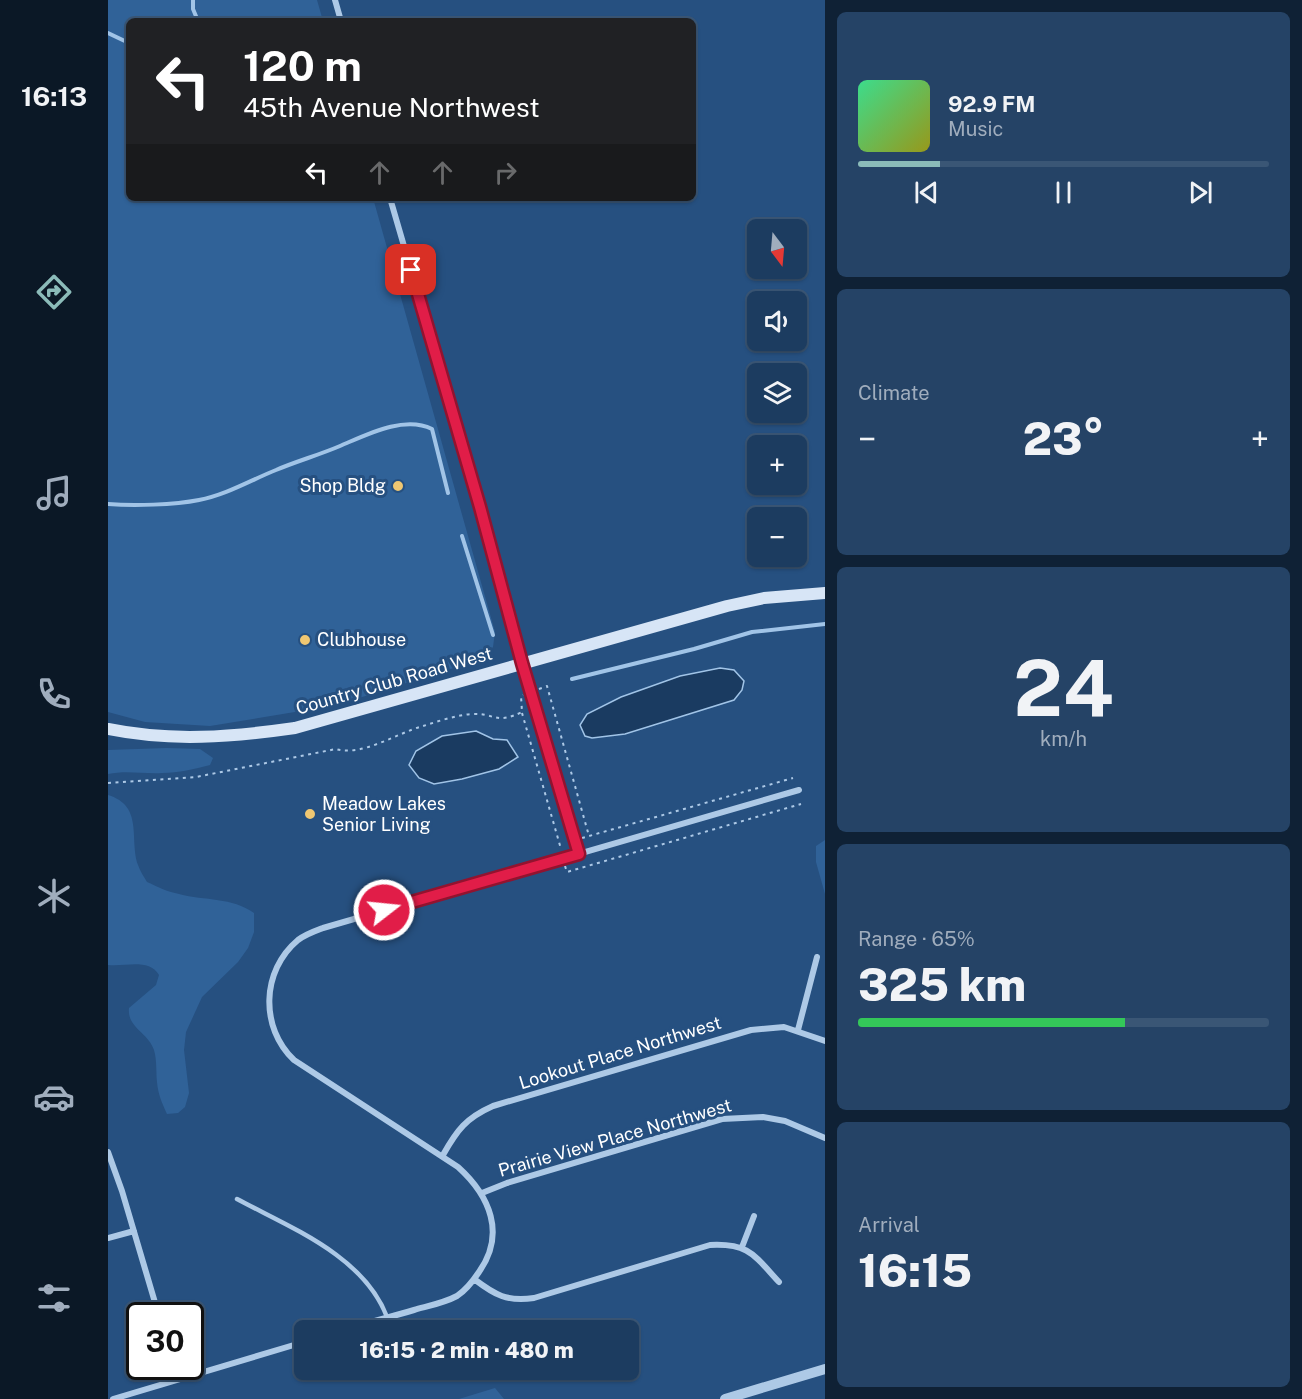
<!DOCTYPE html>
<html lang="en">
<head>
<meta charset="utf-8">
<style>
  body { margin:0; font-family:"Public Sans",sans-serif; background:#254366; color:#f1f3f6; height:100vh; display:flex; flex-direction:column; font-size:22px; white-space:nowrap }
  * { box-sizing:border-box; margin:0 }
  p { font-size:20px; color:#a0adbd }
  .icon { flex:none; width:33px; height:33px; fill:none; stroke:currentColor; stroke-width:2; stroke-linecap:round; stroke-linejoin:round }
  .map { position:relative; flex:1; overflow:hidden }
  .details { display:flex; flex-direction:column; gap:12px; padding:12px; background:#0f2135; width:477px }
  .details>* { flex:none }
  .guide { position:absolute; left:18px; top:18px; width:570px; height:183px; border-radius:9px; box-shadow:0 2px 4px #0004,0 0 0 2px #3a5675; background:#202124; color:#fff; overflow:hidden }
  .needle { width:39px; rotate:164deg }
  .controls { position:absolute; left:639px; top:219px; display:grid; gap:12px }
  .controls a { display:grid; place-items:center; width:60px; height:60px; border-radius:9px; background:#1c3c60; box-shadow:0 2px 4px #0004,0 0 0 2px #3a5675; font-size:30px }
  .speed { position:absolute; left:18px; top:1302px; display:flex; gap:12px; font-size:30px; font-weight:700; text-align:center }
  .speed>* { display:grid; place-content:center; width:78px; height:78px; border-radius:50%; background:#1c3c60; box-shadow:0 2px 4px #0004,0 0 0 2px #3a5675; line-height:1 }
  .speed .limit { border:3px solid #111; border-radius:9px; background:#fff; color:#111 }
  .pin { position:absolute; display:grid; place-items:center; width:51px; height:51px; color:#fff; margin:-26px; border-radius:12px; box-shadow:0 3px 9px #0006 }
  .me { position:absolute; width:66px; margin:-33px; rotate:74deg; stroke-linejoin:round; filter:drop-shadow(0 0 4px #0008) }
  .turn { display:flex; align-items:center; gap:21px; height:126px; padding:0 18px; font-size:27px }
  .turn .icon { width:78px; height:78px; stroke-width:2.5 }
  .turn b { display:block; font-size:42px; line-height:51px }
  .lanes { display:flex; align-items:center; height:57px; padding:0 18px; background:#0003; justify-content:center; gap:30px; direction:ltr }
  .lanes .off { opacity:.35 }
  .big { font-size:45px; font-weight:800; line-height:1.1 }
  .details .tile { flex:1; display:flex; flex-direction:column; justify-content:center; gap:9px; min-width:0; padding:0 21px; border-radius:9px; background:#254366 }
  .details .dial { align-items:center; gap:0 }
  .dial b { font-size:78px; line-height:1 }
  .song { display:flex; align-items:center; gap:18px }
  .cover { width:72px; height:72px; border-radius:9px; background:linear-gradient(135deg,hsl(150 70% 55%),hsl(60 70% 35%)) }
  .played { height:6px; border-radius:3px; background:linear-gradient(90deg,#8bbbb9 20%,#3a5675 20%) }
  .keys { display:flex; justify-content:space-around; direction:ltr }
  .heat { display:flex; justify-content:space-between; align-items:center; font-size:33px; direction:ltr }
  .charge { height:9px; border-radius:4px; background:linear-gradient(90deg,#34c759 65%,#3a5675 0) }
  .trip { position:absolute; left:186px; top:1320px; width:345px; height:60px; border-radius:9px; background:#1c3c60; box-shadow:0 2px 4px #0004,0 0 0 2px #3a5675; font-weight:800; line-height:60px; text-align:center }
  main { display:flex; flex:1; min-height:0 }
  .tab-bar { display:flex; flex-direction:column; width:108px; justify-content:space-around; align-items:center; background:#0b1826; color:#a0adbd }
  .tab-bar .icon { width:42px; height:42px }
  .tab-bar .current { color:#8bbbb9 }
  .tab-bar b { font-size:27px; color:#f1f3f6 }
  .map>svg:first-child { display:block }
  .green { fill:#306298 }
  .water { fill:#1a3b61; stroke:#a1c4e7; stroke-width:1.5 }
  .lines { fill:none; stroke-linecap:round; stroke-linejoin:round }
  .stream { stroke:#a1c4e7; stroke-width:4 }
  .path { stroke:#adc9e6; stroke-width:2; stroke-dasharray:3 4.5; stroke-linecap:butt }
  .service { stroke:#adc9e6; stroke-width:4.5 }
  .minor { stroke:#adc9e6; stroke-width:6 }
  .tertiary { stroke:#adc9e6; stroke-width:10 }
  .secondary { stroke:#d7e5f6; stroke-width:12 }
  .route-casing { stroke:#92132f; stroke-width:15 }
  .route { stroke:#e11d48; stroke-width:10 }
  .poi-dot { fill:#efc772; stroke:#265080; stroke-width:2 }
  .labels { text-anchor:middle; stroke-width:6; stroke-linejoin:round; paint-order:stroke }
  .poi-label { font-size:18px; fill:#fff; stroke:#265080; text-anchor:start }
  .street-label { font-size:18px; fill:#fff; stroke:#265080 }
</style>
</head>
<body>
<main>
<nav class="tab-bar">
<b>16:13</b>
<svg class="icon current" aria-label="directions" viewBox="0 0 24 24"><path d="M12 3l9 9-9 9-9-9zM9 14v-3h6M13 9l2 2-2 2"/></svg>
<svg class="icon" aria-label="music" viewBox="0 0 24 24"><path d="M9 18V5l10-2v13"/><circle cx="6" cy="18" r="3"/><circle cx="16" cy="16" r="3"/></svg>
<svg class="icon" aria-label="phone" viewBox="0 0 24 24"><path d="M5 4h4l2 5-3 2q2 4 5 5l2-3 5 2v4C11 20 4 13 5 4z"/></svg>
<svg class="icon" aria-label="climate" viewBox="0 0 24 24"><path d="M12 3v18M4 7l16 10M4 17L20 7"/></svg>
<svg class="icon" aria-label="car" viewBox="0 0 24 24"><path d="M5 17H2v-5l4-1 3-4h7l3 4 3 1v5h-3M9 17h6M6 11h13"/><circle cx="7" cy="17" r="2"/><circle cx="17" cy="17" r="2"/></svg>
<svg class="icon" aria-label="filters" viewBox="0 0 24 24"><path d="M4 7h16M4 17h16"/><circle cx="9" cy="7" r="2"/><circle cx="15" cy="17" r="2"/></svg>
</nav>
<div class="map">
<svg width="717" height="1399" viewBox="0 0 717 1399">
  <rect width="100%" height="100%" fill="#265080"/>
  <!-- green -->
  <path class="green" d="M 0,0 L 209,0 L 215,21 L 21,21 L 21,198 L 265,198 L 387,632 L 385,647 L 374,659 L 229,705 L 102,726 L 37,722 L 0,712 Z
    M 59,748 L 92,749 L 105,758 L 102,765 C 86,769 71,773 54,773 C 36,774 18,770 0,774 L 0,750 Z
    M 0,795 C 36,806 21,839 30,865 C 32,871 36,877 39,882 C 50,887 60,892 71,894 C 97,901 124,897 146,913 L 146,932 L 140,948 L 130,962 L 94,997 L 78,1032 L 76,1050 L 81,1093 L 77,1107 L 70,1113 L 59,1114 C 54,1103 50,1094 49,1082 C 48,1072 49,1060 46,1050 C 40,1032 19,1028 21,1008 L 48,985 L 51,975 C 41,958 17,967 0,965 Z
    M 717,840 L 717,894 L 708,862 L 708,846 Z
    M 387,1388 L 396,1399 L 351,1399 Z"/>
  <!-- water -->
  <path class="water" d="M 612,668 L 626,670 L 636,681 L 634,690 L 626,700 L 517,734 L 484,738 L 477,736 L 472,725 L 479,714 L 513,697 L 572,676 Z
    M 368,731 L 385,739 L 399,740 L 410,757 L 391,769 L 354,779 L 326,784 L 311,778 L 301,765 L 308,751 L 334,736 Z"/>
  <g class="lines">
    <!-- stream -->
    <path class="stream" d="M 85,0 L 85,9 L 90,21
      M 0,33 L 21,43
      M 0,504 C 25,506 66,505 91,500 C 118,495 143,480 168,470 C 189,461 211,455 232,446 C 258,435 296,415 324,429 L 340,493
      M 354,536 L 385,635
      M 464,679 L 586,649 L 644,632 L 717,624"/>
    <!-- path -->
    <path class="path" d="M 431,689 L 439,686 L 481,836
      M 414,713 L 453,849
      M 0,783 L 88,777 L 228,749 C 254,757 289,733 315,726 C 331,721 348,715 365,714 C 387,713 387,725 414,712 L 413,696 L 415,695
      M 474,838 L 685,778
      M 457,866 L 459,872 L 693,804"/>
    <!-- service -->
    <path class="service" d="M 129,1199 C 183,1228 256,1256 279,1317"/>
    <!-- minor -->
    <path class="minor" d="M 227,0 L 233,21
      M 282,198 L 372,507 L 414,663 L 471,854
      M 690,1030 L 709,957
      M 0,1152 L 14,1191 L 51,1316
      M 335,1155 C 349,1130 358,1118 385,1106 L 643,1030 L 676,1027 L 717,1041
      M 374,1193 L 399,1183 L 614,1119 L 655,1117 L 677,1121 L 717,1138
      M 0,1238 L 26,1231
      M 634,1247 L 646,1216
      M 366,1279 C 387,1295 399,1302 426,1298 L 602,1245 C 641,1243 646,1255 671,1282
      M 235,1330 C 259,1323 282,1317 306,1310 C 320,1306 336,1303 349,1296 C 358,1290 365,1281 371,1272 C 398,1234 382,1196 350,1167 L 186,1060 C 152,1028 153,971 190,940 C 198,934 207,931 215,928 L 691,790
      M 67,1366 L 70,1379
      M 5,1399 L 196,1342"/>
    <!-- tertiary -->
    <path class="tertiary" d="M 617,1399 L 717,1369"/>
    <!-- secondary -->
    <path class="secondary" d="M 0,729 C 63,742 124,737 187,728 L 619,606 L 656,598 L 717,593"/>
  </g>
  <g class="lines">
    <defs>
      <path id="route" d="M 276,910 L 471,854 L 414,663 L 372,507 L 303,270"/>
    </defs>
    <!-- route casing -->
    <use href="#route" class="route-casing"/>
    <!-- route -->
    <use href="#route" class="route"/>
  </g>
  <!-- markers -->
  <g class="poi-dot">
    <circle cx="290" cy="486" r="6"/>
    <circle cx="197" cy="640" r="6"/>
    <circle cx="202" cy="814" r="6"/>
  </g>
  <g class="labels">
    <!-- poi labels -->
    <g class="poi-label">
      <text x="278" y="492" text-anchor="end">Shop Bldg</text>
      <text x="209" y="646">Clubhouse</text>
      <text x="214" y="810">Meadow Lakes<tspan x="214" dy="21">Senior Living</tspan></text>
    </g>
    <!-- street labels -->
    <g class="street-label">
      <text transform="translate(286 681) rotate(-16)" y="6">Country Club Road West</text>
      <text transform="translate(512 1053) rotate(-17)" y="6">Lookout Place Northwest</text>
      <text transform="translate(507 1138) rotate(-16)" y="6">Prairie View Place Northwest</text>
    </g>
  </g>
</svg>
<div class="controls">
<a><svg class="needle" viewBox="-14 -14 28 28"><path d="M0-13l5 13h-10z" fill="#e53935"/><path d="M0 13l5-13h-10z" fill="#a0adbd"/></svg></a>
<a><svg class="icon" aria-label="sound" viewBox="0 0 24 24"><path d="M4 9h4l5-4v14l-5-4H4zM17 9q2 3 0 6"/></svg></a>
<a><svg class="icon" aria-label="layers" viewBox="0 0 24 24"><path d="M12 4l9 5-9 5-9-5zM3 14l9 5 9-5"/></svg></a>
<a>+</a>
<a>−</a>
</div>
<div class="speed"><div class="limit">30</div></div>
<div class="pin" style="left:303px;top:270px;background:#d93025"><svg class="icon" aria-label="arrive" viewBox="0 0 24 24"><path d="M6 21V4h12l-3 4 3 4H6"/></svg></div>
<svg class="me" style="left:276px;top:910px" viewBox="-20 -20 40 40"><circle r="17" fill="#e11d48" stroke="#fff" stroke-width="3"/><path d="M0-11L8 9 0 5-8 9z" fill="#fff"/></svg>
<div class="trip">16:15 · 2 min · 480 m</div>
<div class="guide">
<div class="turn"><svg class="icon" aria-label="left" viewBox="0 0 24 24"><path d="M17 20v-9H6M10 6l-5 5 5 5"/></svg><div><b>120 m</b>45th Avenue Northwest</div></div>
<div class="lanes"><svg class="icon" aria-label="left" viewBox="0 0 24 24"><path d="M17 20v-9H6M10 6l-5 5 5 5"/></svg><svg class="icon off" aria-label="ahead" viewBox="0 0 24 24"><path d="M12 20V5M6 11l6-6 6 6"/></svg><svg class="icon off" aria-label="ahead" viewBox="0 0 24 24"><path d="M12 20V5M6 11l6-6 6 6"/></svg><svg class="icon off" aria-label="right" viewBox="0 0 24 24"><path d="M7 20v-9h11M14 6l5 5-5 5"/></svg></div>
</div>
</div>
<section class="details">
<div class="tile">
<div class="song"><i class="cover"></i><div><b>92.9 FM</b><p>Music</p></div></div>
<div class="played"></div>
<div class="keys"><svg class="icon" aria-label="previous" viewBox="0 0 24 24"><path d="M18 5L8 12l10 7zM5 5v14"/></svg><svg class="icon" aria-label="pause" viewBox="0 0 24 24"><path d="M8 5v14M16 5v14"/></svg><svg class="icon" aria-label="next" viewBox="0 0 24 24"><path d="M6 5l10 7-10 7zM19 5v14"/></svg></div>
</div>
<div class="tile"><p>Climate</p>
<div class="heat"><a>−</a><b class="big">23°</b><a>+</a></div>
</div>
<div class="tile dial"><b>24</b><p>km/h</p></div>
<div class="tile"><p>Range · 65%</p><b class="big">325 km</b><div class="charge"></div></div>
<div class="tile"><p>Arrival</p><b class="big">16:15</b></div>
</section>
</main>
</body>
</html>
